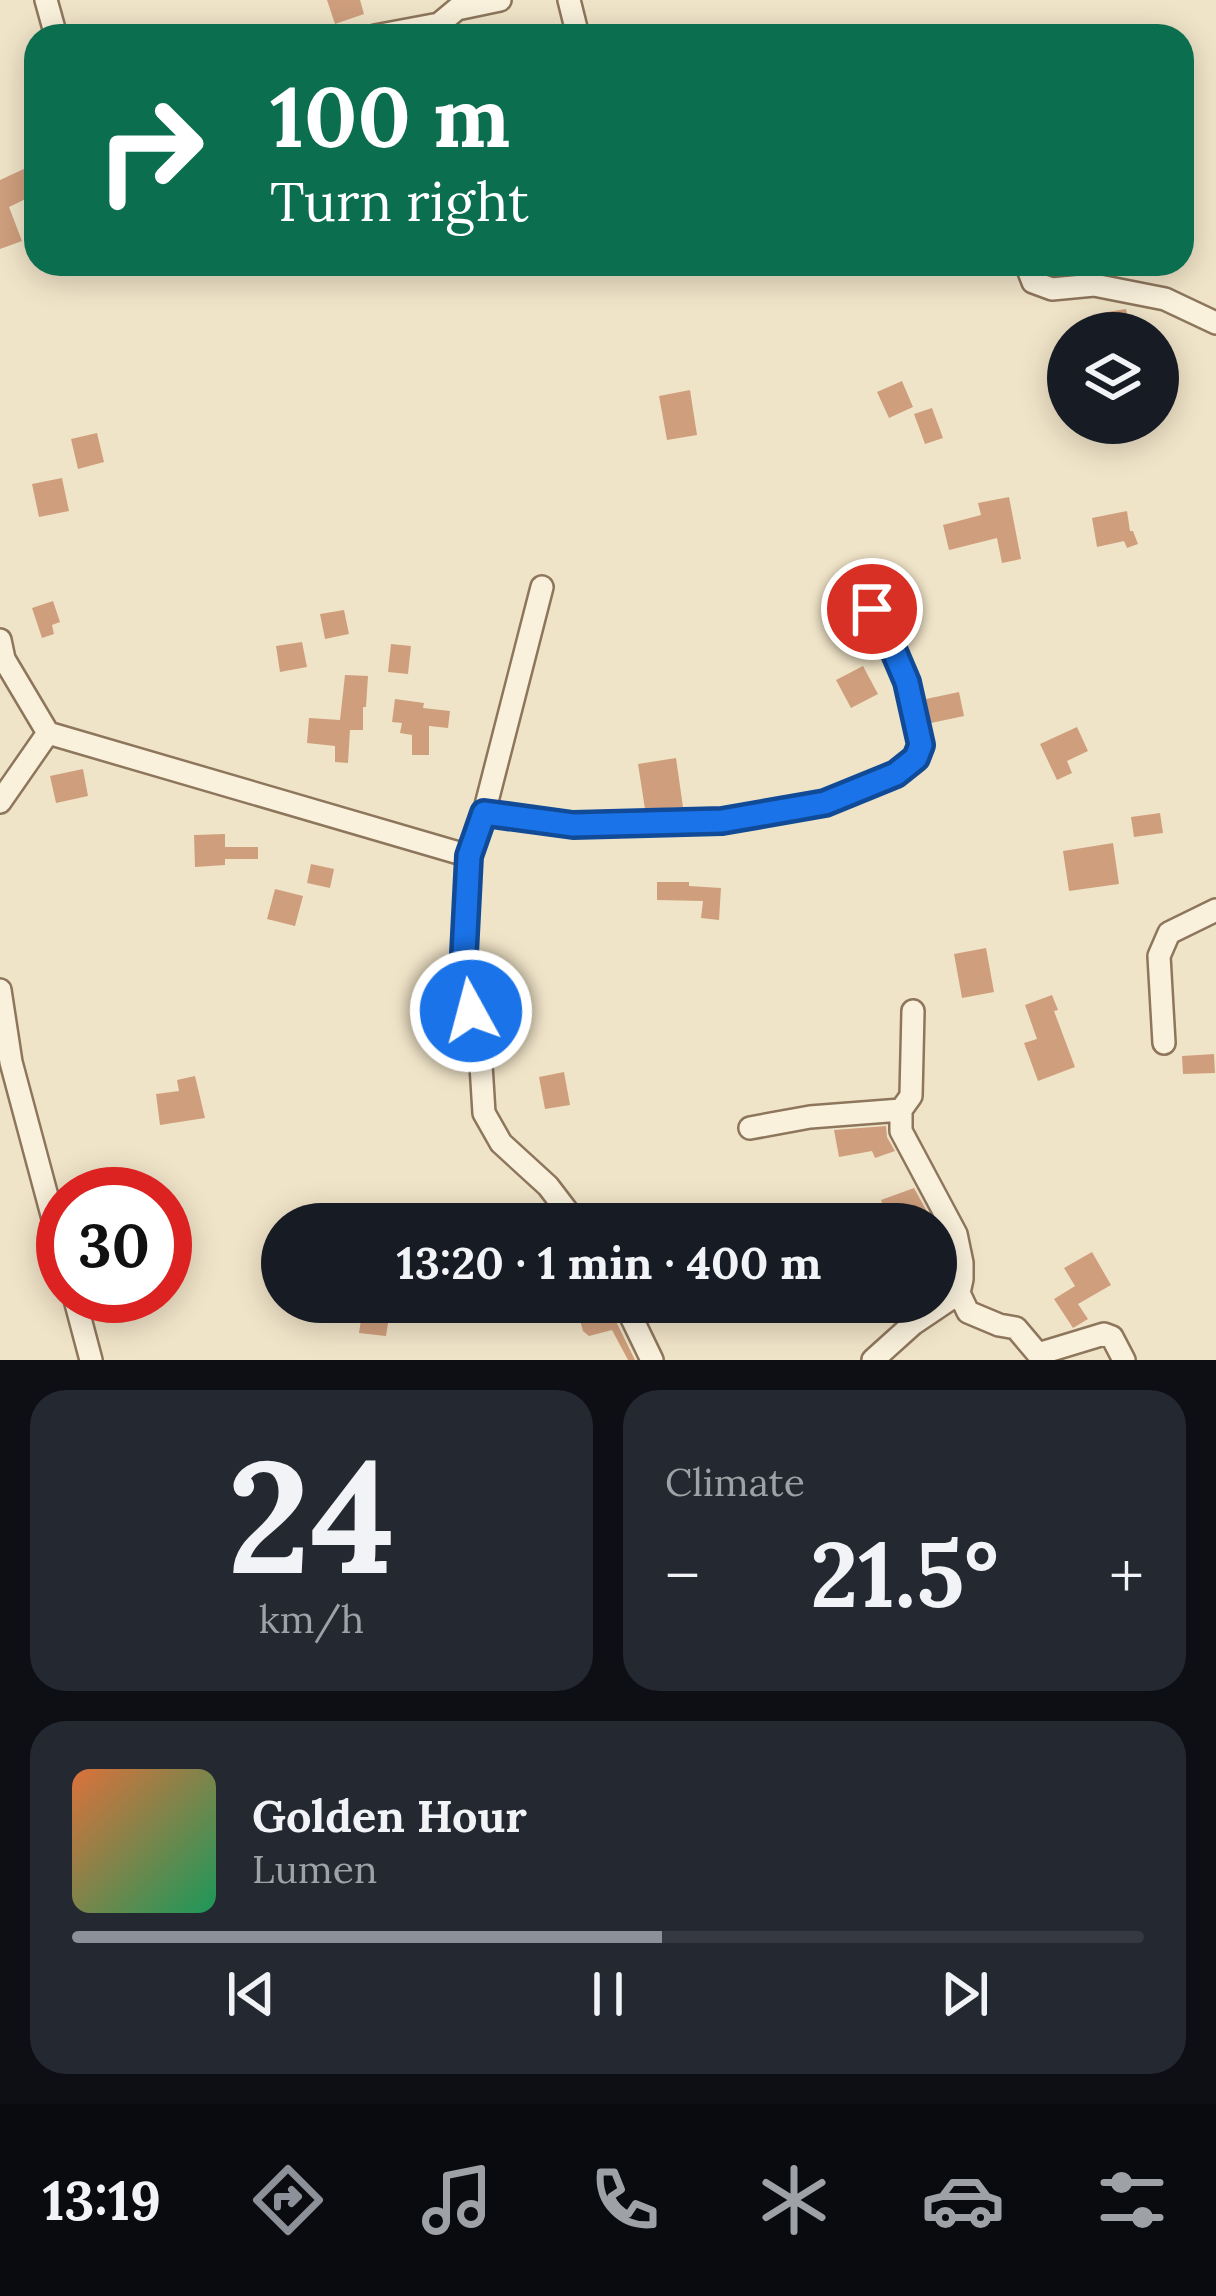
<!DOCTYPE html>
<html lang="en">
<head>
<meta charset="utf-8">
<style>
  body { margin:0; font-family:Lora,serif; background:#242831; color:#f1f3f6; height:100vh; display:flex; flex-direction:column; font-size:45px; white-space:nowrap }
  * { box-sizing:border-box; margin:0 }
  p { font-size:39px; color:#9ea1a6 }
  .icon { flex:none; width:66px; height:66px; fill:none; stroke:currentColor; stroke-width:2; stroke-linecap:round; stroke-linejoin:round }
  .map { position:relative; height:1360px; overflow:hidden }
  .side { display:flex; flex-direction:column; gap:30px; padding:30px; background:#0d0f14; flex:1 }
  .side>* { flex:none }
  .guide { position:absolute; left:24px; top:24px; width:1170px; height:252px; border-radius:36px; box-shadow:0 6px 30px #0003; background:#0b6e4f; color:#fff; overflow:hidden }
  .controls { position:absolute; left:1047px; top:312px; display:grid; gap:24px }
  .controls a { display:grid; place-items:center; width:132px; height:132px; border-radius:50%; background:#171b24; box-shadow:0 6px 30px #0003; font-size:60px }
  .speed { position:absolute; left:36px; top:1167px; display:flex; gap:24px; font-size:60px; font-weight:700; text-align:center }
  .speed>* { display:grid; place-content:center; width:156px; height:156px; border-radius:50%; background:#171b24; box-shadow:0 6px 30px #0003; line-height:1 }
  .speed .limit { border:18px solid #d22; background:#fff; color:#111 }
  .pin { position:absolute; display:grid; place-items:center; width:102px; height:102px; color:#fff; margin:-51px; border:6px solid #fff; border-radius:50%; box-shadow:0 3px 12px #0007 }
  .me { position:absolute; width:132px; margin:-66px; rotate:353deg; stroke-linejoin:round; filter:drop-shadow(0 0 9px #0008) }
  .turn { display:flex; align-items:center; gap:42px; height:252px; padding:0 48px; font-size:54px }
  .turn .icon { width:156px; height:156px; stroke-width:2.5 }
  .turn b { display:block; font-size:84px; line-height:102px }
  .big { font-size:90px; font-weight:800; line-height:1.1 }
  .side .tile { flex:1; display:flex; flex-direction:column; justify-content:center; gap:18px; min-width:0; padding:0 42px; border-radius:36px; background:#242831 }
  .side .dial { align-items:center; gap:0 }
  .dial b { font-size:156px; line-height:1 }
  .song { display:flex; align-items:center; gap:36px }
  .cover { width:144px; height:144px; border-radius:18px; background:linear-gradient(135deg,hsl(20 70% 55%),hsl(150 70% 35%)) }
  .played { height:12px; border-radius:6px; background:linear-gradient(90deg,#8c9099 55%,#363941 55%) }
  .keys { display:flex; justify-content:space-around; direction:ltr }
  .heat { display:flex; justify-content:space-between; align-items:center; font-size:66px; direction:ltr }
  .side .tiles { flex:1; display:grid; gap:30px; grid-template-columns:1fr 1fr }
  .tile:last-child { grid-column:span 2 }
  .trip { position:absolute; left:261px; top:1203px; width:696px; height:120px; border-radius:60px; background:#171b24; box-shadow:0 6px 30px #0003; font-weight:800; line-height:120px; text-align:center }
  .tab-bar { display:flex; height:192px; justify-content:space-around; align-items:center; background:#090b0e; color:#9ea1a6 }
  .tab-bar .icon { width:84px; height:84px }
  .tab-bar .active { color:#8c9099 }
  .tab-bar b { font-size:54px; color:#f1f3f6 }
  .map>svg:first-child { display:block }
  .building { fill:#cf9f7d }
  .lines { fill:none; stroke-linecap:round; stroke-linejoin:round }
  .minor-casing { stroke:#8d765c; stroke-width:26 }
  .minor { stroke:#faf1dc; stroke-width:21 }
  .route-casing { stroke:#114b97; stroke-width:30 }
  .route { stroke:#1a73e8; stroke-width:21 }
</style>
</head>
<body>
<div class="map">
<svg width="1216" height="1360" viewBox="0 0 1216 1360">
  <rect width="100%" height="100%" fill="#f0e4c8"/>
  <!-- building -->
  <path class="building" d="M 327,0 L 360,0 L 364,14 L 335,24 Z
    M 26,168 L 36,194 L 9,207 L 22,241 L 0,249 L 0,180 Z
    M 1126,309 L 1130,329 L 1104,333 L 1101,313 Z
    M 902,381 L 913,407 L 889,418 L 877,392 Z
    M 690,390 L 697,435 L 667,440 L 659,396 Z
    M 932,408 L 943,438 L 925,444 L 914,414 Z
    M 97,433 L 104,462 L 78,469 L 71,439 Z
    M 62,478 L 69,511 L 39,517 L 32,484 Z
    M 1009,497 L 1021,559 L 1002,563 L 997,538 L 949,550 L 943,525 L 981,515 L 978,503 Z
    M 1127,511 L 1130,531 L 1133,531 L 1138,544 L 1127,548 L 1124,541 L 1097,547 L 1092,518 Z
    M 891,592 L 904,612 L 913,607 L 919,618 L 900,628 L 881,598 Z
    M 53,601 L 60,622 L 52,625 L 54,634 L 42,638 L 32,608 Z
    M 344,610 L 349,634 L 325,639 L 320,614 Z
    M 302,642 L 307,667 L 280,672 L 276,646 Z
    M 391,644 L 411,646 L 408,674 L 388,672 Z
    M 863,666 L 878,694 L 851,708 L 836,680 Z
    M 345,675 L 368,676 L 366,707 L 363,707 L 363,730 L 350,730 L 348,763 L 335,762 L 335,746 L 307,743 L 309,718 L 340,720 Z
    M 959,692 L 964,716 L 931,723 L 926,699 Z
    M 395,699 L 424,703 L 423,708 L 450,711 L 448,728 L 429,726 L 429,755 L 412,755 L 412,735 L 400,733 L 402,723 L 392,722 Z
    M 1077,727 L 1088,751 L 1067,761 L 1072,773 L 1057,780 L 1040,744 Z
    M 676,758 L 683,807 L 645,809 L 638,764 Z
    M 83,769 L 88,796 L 56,803 L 50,776 Z
    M 1160,813 L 1163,833 L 1134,837 L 1131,817 Z
    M 225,834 L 225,847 L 258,847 L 258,859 L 225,859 L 225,865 L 195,867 L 194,835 Z
    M 1113,843 L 1119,884 L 1069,891 L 1063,851 Z
    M 311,864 L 334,869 L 330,888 L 307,883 Z
    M 657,882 L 689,882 L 689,886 L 721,888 L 719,920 L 701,918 L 703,901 L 657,900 Z
    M 275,889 L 303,896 L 295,926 L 267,919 Z
    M 986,948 L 994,992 L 962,998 L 954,954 Z
    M 1052,995 L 1058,1010 L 1054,1011 L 1075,1067 L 1038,1081 L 1024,1043 L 1037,1039 L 1025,1005 Z
    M 506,1010 L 510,1041 L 494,1043 L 487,1013 Z
    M 1214,1054 L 1215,1073 L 1183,1074 L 1182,1056 Z
    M 564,1072 L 570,1105 L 545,1109 L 539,1077 Z
    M 195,1076 L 205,1118 L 160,1125 L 156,1094 L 179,1091 L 177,1080 Z
    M 886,1126 L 887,1137 L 895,1151 L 875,1158 L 872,1151 L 839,1157 L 834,1130 Z
    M 914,1188 L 929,1215 L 913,1221 L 911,1217 L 890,1224 L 881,1200 Z
    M 1092,1252 L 1111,1285 L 1078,1304 L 1088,1319 L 1073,1328 L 1054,1299 L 1075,1286 L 1064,1268 Z
    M 363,1306 L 390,1310 L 386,1336 L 359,1333 Z
    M 610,1308 L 610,1309 L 635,1360 L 628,1360 L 612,1330 L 589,1336 L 583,1331 L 578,1313 L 591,1309 L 592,1314 Z"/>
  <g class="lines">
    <defs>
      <path id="minor" d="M 46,0 L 56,36
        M 569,0 L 578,36
        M 375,36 L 439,24 L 457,9 L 500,0
        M 1026,264 L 1033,282 L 1052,289 L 1094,285 L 1165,299 L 1216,323
        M 0,640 L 4,659 L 48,733 L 0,802
        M 48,733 L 469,856 L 484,813 L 542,587
        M 484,813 L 573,825 L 722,822 L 825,803 L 896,774 L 917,758 L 921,745 L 907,682 L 887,635 L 872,609
        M 469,856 L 463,973 L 480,1049 L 484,1113 L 501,1143 L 548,1186 L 577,1224
        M 0,990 L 11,1062 L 63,1256
        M 913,1011 L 911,1096 L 901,1110 L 901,1131 L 956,1234 L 962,1263 L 962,1279 L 959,1293 L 968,1312 L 999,1325 L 1016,1328 L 1038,1354 L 1104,1334 L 1112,1337 L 1124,1360
        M 1164,1043 L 1159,956 L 1169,933 L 1216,910
        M 750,1128 L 810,1117 L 901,1110
        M 74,1296 L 91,1360
        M 624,1302 L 652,1360
        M 873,1360 L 913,1324 L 959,1293"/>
    </defs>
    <!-- minor casing -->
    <use href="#minor" class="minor-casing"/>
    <!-- minor -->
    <use href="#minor" class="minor"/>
  </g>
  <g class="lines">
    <defs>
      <path id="route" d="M 471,1011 L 463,973 L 469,856 L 484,813 L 573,825 L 722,821 L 825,803 L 896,774 L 916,758 L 921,745 L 907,682 L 887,635 L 872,609"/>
    </defs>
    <!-- route casing -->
    <use href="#route" class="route-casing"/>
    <!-- route -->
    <use href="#route" class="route"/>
  </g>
</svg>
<div class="controls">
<a><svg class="icon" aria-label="layers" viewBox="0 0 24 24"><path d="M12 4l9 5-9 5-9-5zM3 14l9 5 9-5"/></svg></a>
</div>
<div class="speed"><div class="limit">30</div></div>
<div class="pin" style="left:872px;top:609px;background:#d93025"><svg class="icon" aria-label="arrive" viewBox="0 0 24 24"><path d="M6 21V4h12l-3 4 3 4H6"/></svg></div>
<svg class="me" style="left:471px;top:1011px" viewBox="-20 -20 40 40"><circle r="17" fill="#1a73e8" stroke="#fff" stroke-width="3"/><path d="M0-11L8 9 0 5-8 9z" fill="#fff"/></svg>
<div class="trip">13:20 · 1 min · 400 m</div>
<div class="guide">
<div class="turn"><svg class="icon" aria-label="right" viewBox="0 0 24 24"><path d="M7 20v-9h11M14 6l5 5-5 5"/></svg><div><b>100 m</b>Turn right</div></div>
</div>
</div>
<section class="side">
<div class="tiles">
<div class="tile dial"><b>24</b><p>km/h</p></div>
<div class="tile"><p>Climate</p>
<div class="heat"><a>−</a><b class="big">21.5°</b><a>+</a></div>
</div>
<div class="tile">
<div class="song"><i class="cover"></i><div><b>Golden Hour</b><p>Lumen</p></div></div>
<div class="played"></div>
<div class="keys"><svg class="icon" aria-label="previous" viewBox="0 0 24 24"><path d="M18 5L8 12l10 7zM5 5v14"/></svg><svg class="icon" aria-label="pause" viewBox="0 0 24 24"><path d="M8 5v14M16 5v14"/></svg><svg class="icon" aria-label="next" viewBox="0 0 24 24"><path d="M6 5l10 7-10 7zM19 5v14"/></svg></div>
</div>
</div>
</section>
<nav class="tab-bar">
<b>13:19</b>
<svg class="icon active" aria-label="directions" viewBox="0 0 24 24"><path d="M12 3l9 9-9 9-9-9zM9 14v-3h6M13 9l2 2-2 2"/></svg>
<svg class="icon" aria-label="music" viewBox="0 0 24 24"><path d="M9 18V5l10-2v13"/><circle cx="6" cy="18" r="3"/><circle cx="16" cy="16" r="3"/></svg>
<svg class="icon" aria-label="phone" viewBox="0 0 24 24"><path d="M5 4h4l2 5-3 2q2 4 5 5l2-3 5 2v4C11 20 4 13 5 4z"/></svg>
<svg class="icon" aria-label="climate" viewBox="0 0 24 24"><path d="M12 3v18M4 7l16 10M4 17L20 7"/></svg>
<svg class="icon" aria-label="car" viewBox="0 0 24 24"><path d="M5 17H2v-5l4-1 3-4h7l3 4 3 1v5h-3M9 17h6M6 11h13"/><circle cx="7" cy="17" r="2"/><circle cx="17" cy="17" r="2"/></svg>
<svg class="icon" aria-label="filters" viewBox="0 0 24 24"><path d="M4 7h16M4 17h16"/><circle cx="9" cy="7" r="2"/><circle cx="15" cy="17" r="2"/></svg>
</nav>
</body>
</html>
